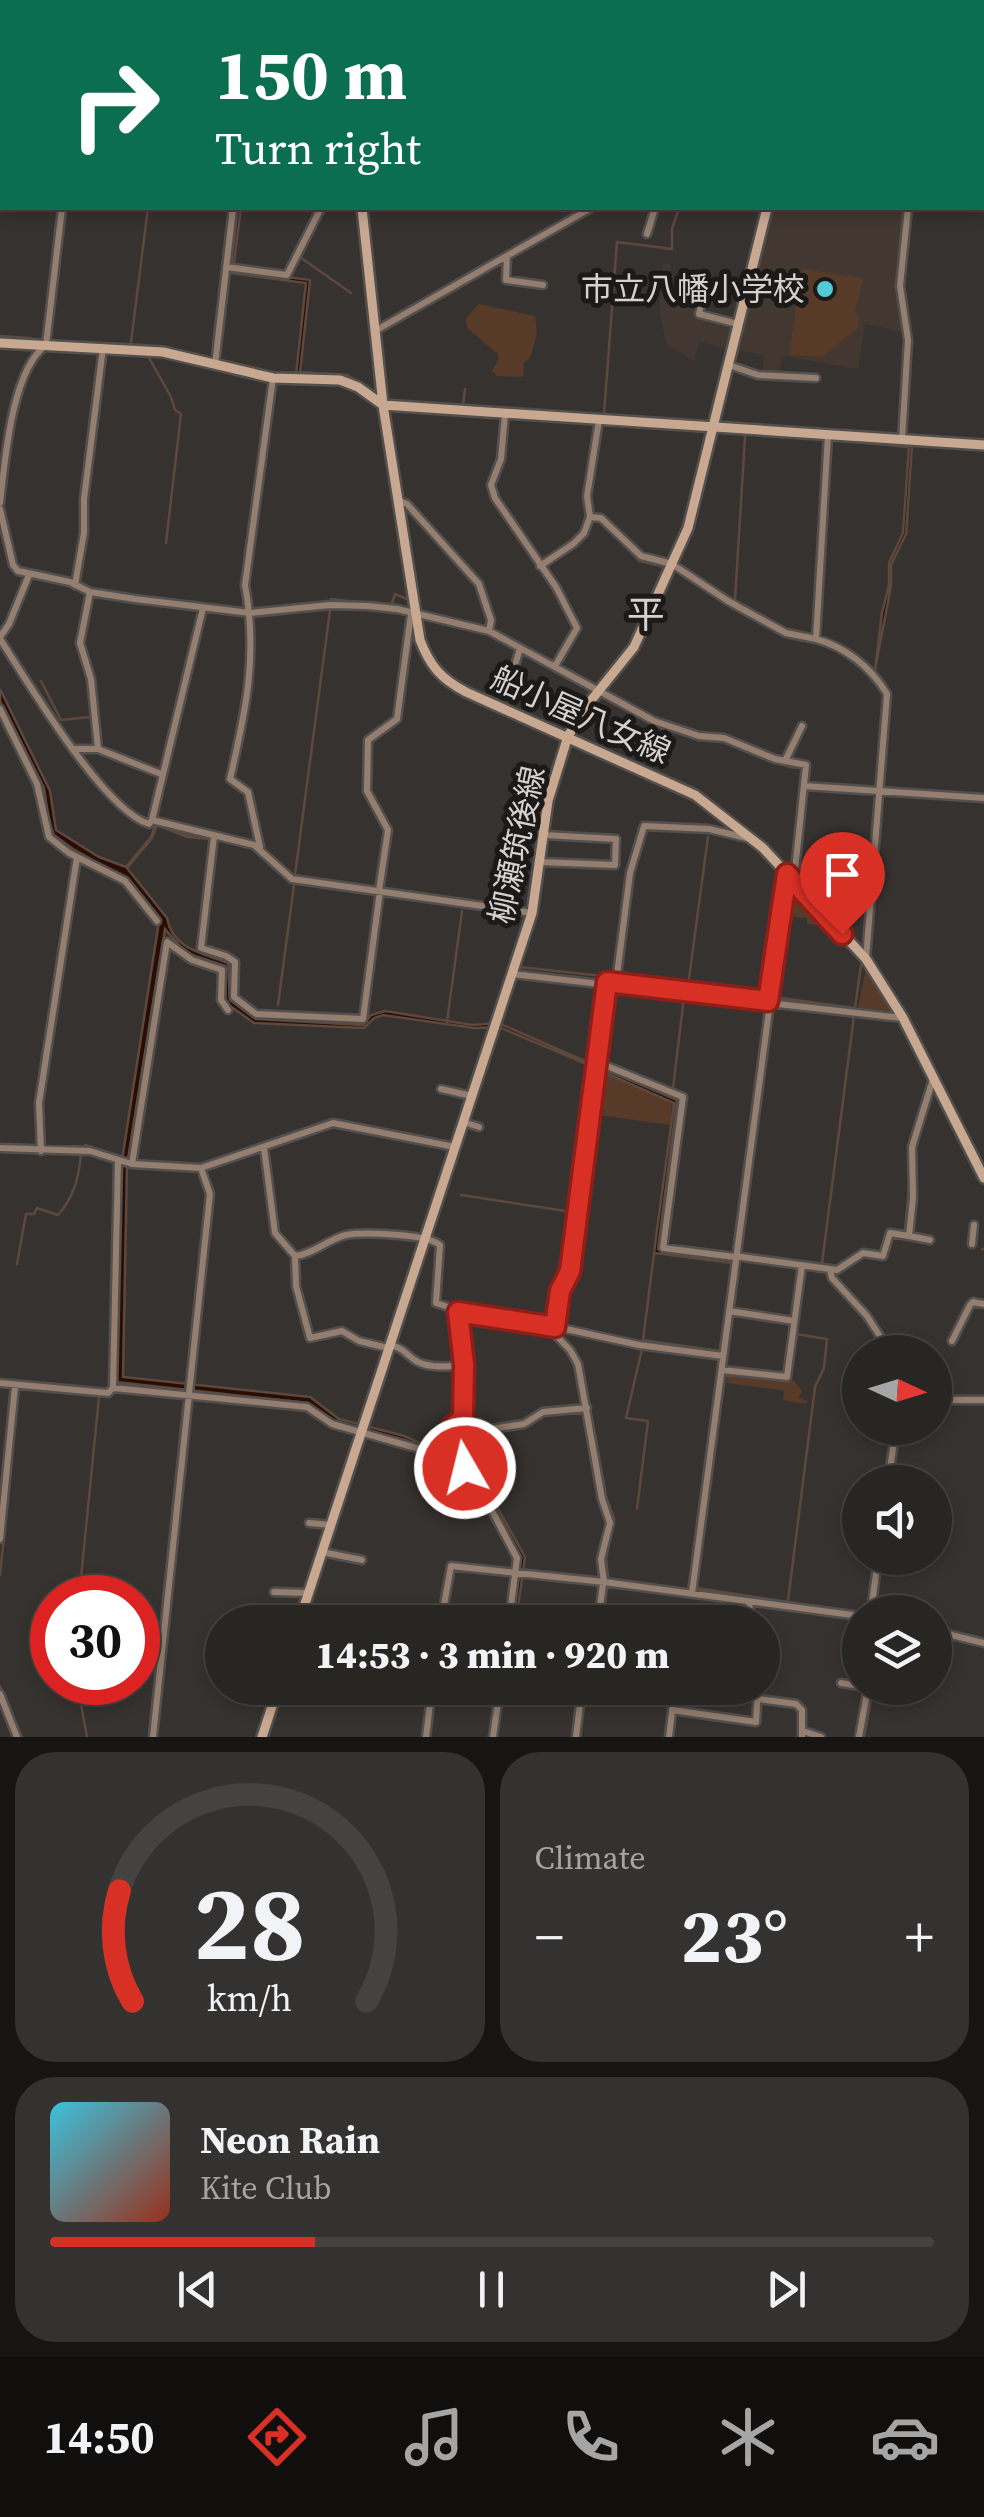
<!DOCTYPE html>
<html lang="en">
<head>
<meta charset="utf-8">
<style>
  body { margin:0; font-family:"Source Serif 4","Noto Sans JP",serif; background:#343230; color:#f1f3f6; height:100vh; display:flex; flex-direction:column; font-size:38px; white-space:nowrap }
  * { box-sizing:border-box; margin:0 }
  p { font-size:32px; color:#a5a5a6 }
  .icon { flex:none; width:55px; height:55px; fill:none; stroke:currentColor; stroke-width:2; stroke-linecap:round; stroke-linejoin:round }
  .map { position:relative; height:1737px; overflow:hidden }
  .details { display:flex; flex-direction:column; gap:15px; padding:15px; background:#161513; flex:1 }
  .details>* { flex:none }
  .hud { position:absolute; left:0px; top:0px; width:985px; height:210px; box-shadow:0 5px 15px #0003,0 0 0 2px #444341; background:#0b6e4f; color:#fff; overflow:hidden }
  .needle { width:65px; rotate:94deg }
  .tools { position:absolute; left:842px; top:1335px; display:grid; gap:20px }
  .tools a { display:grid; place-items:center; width:110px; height:110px; border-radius:50%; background:#282623; box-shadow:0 5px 15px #0003,0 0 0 2px #444341; font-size:50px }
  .speed { position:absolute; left:30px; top:1575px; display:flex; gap:20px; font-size:50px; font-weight:700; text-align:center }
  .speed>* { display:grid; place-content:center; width:130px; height:130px; border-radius:50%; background:#282623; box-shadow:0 5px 15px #0003,0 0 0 2px #444341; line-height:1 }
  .speed .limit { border:15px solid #d22; background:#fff; color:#111 }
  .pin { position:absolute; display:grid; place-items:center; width:85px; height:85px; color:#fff; margin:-102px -42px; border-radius:50% 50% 50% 0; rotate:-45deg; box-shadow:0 0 10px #0007 }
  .pin .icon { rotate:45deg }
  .me { position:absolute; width:110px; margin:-55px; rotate:352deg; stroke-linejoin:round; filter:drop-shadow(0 0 8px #0008) }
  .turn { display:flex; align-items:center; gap:35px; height:210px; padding:0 50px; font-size:45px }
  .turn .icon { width:130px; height:130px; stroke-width:2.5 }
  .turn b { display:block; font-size:70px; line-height:85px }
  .big { font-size:75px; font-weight:800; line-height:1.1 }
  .details .card { flex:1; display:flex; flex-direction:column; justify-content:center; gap:15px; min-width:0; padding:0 35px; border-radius:40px; background:#343230 }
  .details .dial { align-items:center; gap:0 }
  .dial svg { height:260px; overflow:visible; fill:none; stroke:#444341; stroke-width:7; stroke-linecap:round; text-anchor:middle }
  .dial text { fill:#f1f3f6; stroke:none }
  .song { display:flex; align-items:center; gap:30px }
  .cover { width:120px; height:120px; border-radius:15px; background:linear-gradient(135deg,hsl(190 70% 55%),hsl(10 70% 35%)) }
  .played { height:10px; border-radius:5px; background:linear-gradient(90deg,#d93025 30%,#444341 30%) }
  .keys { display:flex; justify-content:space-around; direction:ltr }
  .heat { display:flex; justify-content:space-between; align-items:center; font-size:55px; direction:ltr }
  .details .tiles { flex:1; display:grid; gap:15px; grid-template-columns:1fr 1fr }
  .card:last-child { grid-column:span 2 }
  .trip { position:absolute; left:205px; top:1605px; width:575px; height:100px; border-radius:50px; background:#282623; box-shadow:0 5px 15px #0003,0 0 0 2px #444341; font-weight:800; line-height:100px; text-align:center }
  .tabs { display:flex; height:160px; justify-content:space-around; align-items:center; background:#100f0e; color:#a5a5a6 }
  .tabs .icon { width:70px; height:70px }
  .tabs .active { color:#d93025 }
  .tabs b { font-size:45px; color:#f1f3f6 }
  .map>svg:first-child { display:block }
  .built { fill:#423831 }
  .green { fill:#573b28 }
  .water { fill:#2a0d00; stroke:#5d483e; stroke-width:2.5 }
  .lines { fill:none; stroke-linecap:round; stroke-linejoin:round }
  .stream { stroke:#5d483e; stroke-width:2.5 }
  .street-casing { stroke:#524f4c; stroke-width:11 }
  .secondary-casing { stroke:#524f4c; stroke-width:14 }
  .street { stroke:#937e70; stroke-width:6 }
  .secondary { stroke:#c9a892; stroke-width:9 }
  .route-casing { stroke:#8d1f18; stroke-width:25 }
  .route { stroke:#d93025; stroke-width:18 }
  .poi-dot { fill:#52cbd7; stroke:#1c1a19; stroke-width:4 }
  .labels { text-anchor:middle; stroke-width:10; stroke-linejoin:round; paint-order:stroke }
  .poi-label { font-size:32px; fill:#d4d1cf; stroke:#1c1a19; text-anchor:end }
  .street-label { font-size:32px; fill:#d4d1cf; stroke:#1c1a19 }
  .quarter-label { font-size:38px; fill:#d4d1cf; stroke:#1c1a19 }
</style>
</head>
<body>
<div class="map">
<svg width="984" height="1737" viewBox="0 0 984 1737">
  <rect width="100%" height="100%" fill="#36322f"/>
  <!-- built -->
  <path class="built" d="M 773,208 L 906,208 L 898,283 L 904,332 L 865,324 L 858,369 L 783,356 L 779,374 L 762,372 L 764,355 L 736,350 Z
    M 670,260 L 670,294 L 700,301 L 697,314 L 736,325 L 730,349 L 699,342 L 694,361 L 666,344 L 659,307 L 663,264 L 670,264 Z"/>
  <!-- green -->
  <path class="green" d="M 802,269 L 863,278 L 855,312 L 859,315 L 858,328 L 822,357 L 789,355 Z
    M 479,304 L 535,316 L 537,334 L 530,358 L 524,362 L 523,377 L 497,376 L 492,371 L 499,358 L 498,354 L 467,328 L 466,318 Z
    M 789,882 L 829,924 L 829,926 L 807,924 L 807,918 L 785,916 Z
    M 866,968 L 894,1011 L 858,1008 Z
    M 599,1070 L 672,1100 L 670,1125 L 593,1114 Z
    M 728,1373 L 794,1380 L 802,1391 L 799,1398 L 808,1401 L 806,1404 L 783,1400 L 784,1391 L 780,1390 L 727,1383 Z"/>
  <!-- water -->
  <path class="water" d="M 238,208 L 241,208 L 233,270 L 310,280 L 300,372 L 347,375 L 369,387 L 347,378 L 296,375 L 306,283 L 230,273 Z
    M 832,440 L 912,445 L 906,534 L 891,565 L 891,586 L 875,670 L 882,613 L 889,585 L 889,563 L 903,533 L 909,447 Z
    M 0,689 L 50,791 L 56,830 L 99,857 L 126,867 L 151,837 L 156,823 L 185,835 L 210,839 L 187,837 L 157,825 L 152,838 L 127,868 L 167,918 C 173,950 203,953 228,963 L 230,1000 L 256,1019 L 363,1025 L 371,1015 L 385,1011 L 472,1025 L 498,1023 L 592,1064 L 591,1066 L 499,1027 L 474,1028 L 383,1015 L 374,1018 L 364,1028 L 254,1023 L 226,1003 L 225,966 L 186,953 L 165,929 L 127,1165 L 123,1377 L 310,1397 L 339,1419 L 404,1436 L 475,1467 L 525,1557 L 516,1622 L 512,1622 L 521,1557 L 473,1471 L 405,1440 L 334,1422 L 307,1403 L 116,1382 L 121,1167 L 159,921 L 128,880 L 73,849 L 54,835 L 49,823 L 44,788 L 0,701 Z
    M 600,1067 L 677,1100 L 658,1249 L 731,1260 L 730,1263 L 654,1253 L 674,1103 L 599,1070 Z"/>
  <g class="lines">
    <!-- stream -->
    <path class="stream" d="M 173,2 L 173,0
      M 0,16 L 2,0
      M 300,257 L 351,293
      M 0,336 L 31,338
      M 131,342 L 148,208
      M 101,343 L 143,345 L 144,348
      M 148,356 L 171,397 L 175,410 L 181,414 L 166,543
      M 281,373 L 298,372
      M 463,405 L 465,389
      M 604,414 L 617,242 L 672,249 L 672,229 L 679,208
      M 912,445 L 960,448
      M 968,449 L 984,450
      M 82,487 L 99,351
      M 590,499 L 601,428
      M 614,534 L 639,561 L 665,567
      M 331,599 L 376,604
      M 735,600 L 745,437
      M 389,605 L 391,606 L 395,594 L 407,599
      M 41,681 L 61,720 L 90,717
      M 659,719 L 668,721
      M 788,767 L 800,768
      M 295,875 L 330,610
      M 519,967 L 612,977
      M 621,978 L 765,996
      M 688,986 L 708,837
      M 774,997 L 855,1008 L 861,965
      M 278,1005 L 294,885
      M 447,1022 L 462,911
      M 673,1088 L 684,997
      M 85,1145 L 112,1154
      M 461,1195 L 572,1212 L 559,1287
      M 905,1231 L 909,1185
      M 982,1249 L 984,1249
      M 654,1254 L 643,1340 L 719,1351
      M 822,1263 L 854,1016
      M 17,1264 L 26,1214 L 34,1214 L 37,1208 L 58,1215 C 74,1197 79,1177 81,1154
      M 724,1373 L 696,1588 L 860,1613
      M 595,1434 L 606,1497 L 614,1518 L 606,1558 L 608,1577 L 603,1622
      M 637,1509 L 648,1421 L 626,1418 L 642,1349
      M 0,1575 L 7,1506
      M 79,1598 L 99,1397
      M 788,1601 L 815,1387 L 824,1368 L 827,1339 L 796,1334 L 805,1271
      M 935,1635 L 957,1640
      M 77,1682 L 87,1737
      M 0,1686 L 22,1737
      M 149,1737 L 183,1408
      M 864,1737 L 873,1688"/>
    <defs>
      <path id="street" d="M 22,0 L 43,2
        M 702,0 L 704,2
        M 87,2 L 88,0
        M 258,2 L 258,0
        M 387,2 L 388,0
        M 846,2 L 859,2
        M 982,8 L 984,5
        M 982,165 L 984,165
        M 647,234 L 655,208
        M 507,256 L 506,280 L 543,285
        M 226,267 L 287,275 L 321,208
        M 703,297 L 699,314 L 738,324
        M 375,331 L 591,208
        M 215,365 L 233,208
        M 729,365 L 758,375 L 816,378
        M 505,414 L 501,459 L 491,485 L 495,498 L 556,587 L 577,628 L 555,666
        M 828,435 L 816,639 C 845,647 871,667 887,694 L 866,959
        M 902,440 L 908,340 L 900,286 L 908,208
        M 398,500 L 407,504 L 479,584 L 491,620 L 489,631
        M 0,503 C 5,462 11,371 46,345 L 62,208
        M 0,509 L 13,565 L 18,571 L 70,582 L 90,592 L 135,599 L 250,613 L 330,605 L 368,606 L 397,609 L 489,631 L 654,721 L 699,736 L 724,738 L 775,759 L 806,765 L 794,880
        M 590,517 L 601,518 L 641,556 L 672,564 L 728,601 L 786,633 L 816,639
        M 540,566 L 573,544 L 584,533 L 590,517 L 587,496 L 599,420
        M 75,585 L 84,533 L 84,499 L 103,348
        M 90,592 L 80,643 L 91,679 L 98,749 L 161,774
        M 0,637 L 9,624 L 29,575
        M 0,639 C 28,682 103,810 149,824 L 152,820 L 254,845 L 292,879 L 532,913
        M 508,690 L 520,648
        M 0,709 L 37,784 L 49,837 L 69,853 L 125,881 L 157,921
        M 75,749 L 98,749
        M 785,761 L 802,726
        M 804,786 L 984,798
        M 152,820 L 203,608
        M 214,836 L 201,948 L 226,956 L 235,962 L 234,997 L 256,1014 L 363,1019 L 380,891
        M 260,847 L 248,792 L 230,779 C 246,710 258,655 245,585 L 273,378
        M 540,862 L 615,865 L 616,839 L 544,835
        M 379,891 L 388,830 L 367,791 L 368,740 L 397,719 L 411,614
        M 512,974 L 902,1018
        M 616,983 L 630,873 L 644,826 L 709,829 L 751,839
        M 597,1062 L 683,1097 L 663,1248 L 735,1257
        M 441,1089 L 472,1096
        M 463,1122 L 479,1127
        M 0,1148 L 90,1151 L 132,1164 L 201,1168 L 333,1123 L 455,1147
        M 264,1148 L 275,1233 L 295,1256 L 296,1286 L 310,1338 L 342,1331 L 359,1341 L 388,1348
        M 41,1151 L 39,1103 L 77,857
        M 132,1164 L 167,942 L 192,960 L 222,970 L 221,1000 L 228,1010
        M 909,1236 L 930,1240
        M 972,1244 L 974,1225
        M 295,1256 C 314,1254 328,1239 346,1235 C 365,1232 427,1234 440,1245 L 436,1303 L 457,1310 L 458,1313 L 534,1322 L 639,1345 L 723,1356
        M 735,1256 L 837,1270 L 863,1253 L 883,1256 L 890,1233 L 909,1236 L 913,1198 L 912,1147 L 933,1079
        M 830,1270 L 832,1278 L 867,1316 L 890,1352
        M 729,1311 L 794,1321
        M 458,1313 L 464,1365 L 461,1422
        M 547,1326 L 570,1350 L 578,1364 L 602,1499 L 610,1523 L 601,1559 L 604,1582
        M 555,1327 L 560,1291 L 570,1271 L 607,982
        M 952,1341 L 970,1305 L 973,1302 L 984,1304
        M 390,1345 C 402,1348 403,1351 412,1358 C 424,1369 448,1367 464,1365
        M 722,1370 L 787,1377 L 802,1265
        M 0,1383 L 108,1393 L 113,1388 L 307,1407 L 332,1424 L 423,1450 L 461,1422 L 480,1423 L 491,1429 L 524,1424 L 543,1412 L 587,1408
        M 113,1388 L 118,1161
        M 935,1400 L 984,1400
        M 453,1426 L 465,1468 L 474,1477 L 517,1558 L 509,1622
        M 888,1482 L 896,1428
        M 309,1523 L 331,1525
        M 0,1539 L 15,1386
        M 322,1552 L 362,1560
        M 274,1592 L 309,1593
        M 692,1593 L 787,874
        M 749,1602 L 751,1622
        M 871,1612 L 878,1558
        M 441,1622 L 451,1566 L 604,1582 L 860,1616
        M 598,1622 L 603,1584
        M 935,1631 L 984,1643
        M 762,1654 L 767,1649
        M 841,1683 L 860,1686
        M 0,1694 L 17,1737
        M 759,1699 L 796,1704 L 802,1710 L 802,1737
        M 672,1710 L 756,1722 L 758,1688
        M 803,1731 L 821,1737
        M 153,1737 L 210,1194 L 201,1168
        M 426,1737 L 432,1688
        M 493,1737 L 500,1688
        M 576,1737 L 582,1688
        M 669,1737 L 675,1688
        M 859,1737 L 868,1688"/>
      <path id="secondary" d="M 343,0 L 343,2
        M 818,2 L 818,0
        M 362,208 L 383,405 L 420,640 C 430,666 441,679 466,692 L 695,795 L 763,848 L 866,959 L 903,1018 L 984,1178
        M 0,343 L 163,352 L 273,378 L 340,380 L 358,387 L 383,405 L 984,445
        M 299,1622 L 532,913 L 548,801 L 568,736 L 589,703 L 634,647 L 688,528 L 767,208
        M 262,1737 L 278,1688"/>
    </defs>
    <!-- street casing -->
    <use href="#street" class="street-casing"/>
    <!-- secondary casing -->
    <use href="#secondary" class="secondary-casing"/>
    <!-- street -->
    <use href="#street" class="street"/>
    <!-- secondary -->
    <use href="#secondary" class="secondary"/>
  </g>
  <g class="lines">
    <defs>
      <path id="route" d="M 465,1468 L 453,1426 L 463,1418 L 464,1364 L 458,1312 L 555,1327 L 560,1291 L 570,1271 L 607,982 L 768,1001 L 787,874 L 842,934"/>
    </defs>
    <!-- route casing -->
    <use href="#route" class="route-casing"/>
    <!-- route -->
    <use href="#route" class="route"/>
  </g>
  <!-- markers -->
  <circle class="poi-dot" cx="825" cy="289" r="10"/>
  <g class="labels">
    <!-- poi labels -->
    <g class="poi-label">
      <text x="805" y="300">市立八幡小学校</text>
    </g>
    <!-- street labels -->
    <g class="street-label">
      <text transform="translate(581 715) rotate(24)" y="11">船小屋八女線</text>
      <text transform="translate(517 845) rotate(-78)" y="11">柳瀬筑後線</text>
    </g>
    <!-- quarter labels -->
    <g class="quarter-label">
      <text x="646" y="628">平</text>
    </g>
  </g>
</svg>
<div class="tools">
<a><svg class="needle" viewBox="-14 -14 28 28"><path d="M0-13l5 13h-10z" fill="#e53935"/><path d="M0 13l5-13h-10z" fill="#a5a5a6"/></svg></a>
<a><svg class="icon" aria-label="sound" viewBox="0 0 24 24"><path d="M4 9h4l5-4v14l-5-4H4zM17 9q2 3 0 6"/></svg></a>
<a><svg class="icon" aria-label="layers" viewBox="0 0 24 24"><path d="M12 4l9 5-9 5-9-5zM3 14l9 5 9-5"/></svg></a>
</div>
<div class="speed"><div class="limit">30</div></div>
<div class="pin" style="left:842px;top:934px;background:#d93025"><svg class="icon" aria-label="arrive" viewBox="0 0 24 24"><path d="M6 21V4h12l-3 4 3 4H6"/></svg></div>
<svg class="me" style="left:465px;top:1468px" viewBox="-20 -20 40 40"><circle r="17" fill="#d93025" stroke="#fff" stroke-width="3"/><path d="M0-11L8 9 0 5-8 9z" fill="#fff"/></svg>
<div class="trip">14:53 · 3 min · 920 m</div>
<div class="hud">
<div class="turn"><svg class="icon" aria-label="right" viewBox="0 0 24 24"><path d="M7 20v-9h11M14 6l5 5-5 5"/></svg><div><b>150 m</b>Turn right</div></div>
</div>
</div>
<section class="details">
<div class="tiles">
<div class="card dial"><svg viewBox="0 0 100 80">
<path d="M14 69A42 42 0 1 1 86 69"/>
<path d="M14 69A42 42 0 0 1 10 35" stroke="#d93025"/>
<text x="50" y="56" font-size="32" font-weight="700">28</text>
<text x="50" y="72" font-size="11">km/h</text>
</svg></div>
<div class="card"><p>Climate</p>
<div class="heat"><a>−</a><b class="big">23°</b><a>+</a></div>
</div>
<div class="card">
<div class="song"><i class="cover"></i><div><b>Neon Rain</b><p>Kite Club</p></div></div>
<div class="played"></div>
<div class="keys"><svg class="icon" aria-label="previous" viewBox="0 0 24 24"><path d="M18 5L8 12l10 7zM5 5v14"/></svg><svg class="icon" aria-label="pause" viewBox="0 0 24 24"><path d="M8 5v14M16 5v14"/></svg><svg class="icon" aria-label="next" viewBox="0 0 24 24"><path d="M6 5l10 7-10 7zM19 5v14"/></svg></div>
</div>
</div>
</section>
<nav class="tabs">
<b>14:50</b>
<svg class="icon active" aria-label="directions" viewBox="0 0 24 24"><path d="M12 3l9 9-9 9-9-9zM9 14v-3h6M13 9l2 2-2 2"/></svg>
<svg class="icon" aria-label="music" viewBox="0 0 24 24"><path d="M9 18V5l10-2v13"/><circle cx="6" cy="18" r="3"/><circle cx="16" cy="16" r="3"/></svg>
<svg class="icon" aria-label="phone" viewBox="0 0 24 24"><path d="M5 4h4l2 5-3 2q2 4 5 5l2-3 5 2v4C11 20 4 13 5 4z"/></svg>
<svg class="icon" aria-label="climate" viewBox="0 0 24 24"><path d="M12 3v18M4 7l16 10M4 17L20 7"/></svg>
<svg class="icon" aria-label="car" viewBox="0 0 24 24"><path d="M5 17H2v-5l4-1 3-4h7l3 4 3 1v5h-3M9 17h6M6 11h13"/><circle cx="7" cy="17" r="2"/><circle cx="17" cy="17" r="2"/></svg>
</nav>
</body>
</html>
